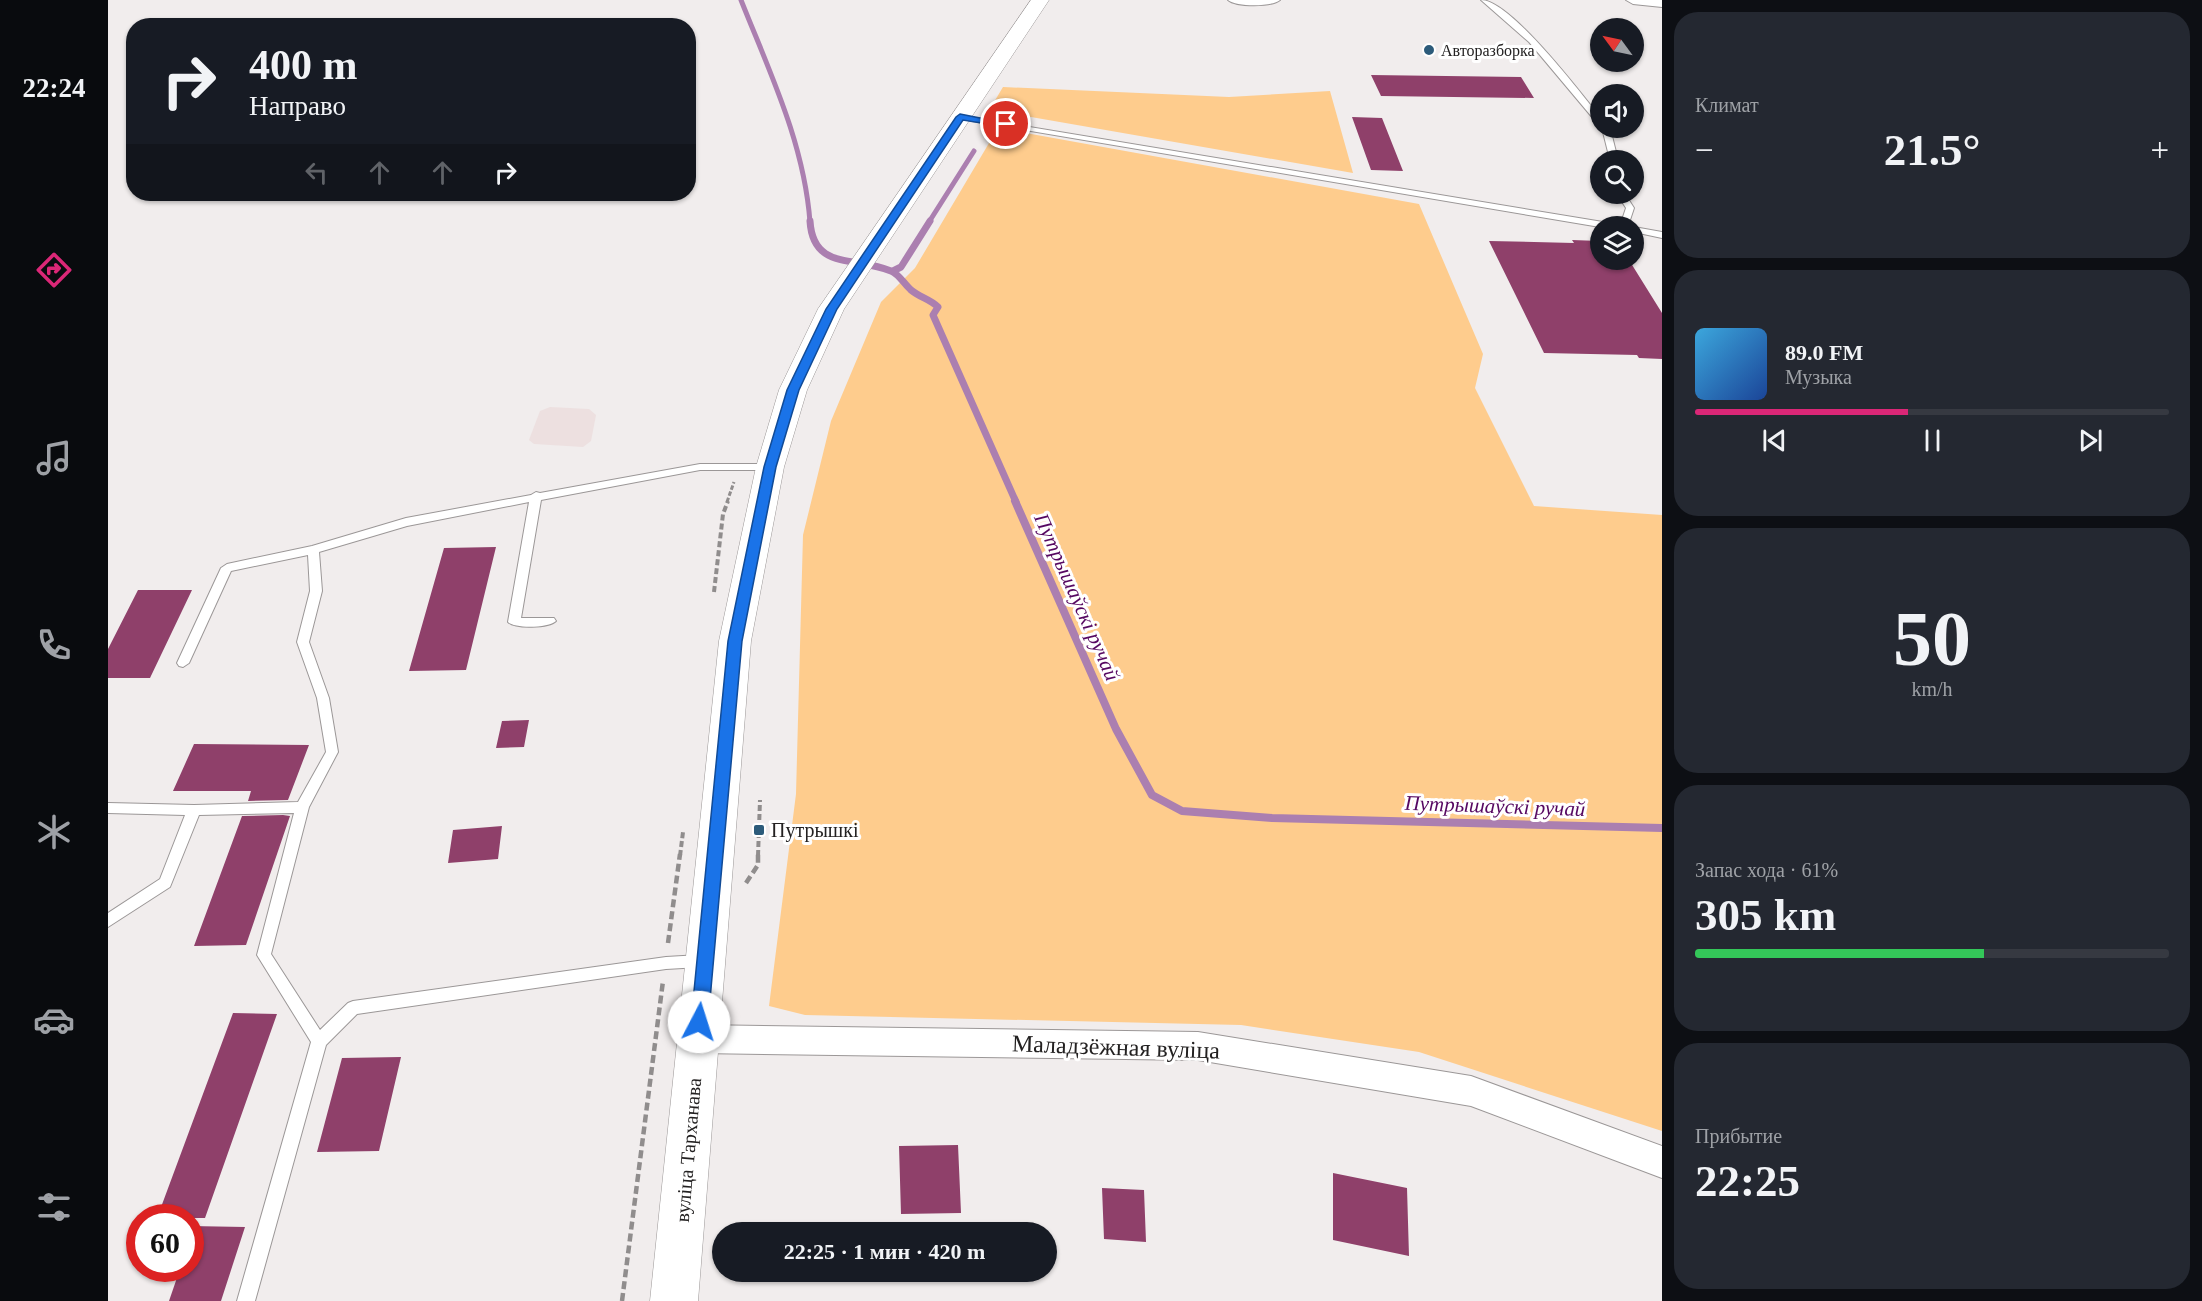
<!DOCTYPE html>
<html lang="ru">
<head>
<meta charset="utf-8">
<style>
  body { margin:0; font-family:Georgia,serif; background:#242831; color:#f1f3f6; height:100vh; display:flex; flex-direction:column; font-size:22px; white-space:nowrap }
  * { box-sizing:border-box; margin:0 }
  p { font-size:20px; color:#9ea1a6 }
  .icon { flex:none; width:33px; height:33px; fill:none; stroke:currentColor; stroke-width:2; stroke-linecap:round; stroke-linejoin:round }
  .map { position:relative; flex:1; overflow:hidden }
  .sheet { display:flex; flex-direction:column; gap:12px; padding:12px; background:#0d0f14; width:540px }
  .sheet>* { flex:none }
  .hud { position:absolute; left:18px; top:18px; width:570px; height:183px; border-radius:24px; box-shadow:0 2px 4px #0004; background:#171b24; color:#f1f3f6; overflow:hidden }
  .needle { width:39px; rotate:303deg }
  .controls { position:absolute; left:1482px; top:18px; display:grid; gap:12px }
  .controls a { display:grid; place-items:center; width:54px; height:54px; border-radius:50%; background:#171b24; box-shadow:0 2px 4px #0004; font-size:30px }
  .speed { position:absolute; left:18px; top:1204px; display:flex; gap:12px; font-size:30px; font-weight:700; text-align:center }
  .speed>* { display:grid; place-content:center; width:78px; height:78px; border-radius:50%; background:#171b24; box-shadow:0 2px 4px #0004; line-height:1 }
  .speed .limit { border:9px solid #d22; background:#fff; color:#111 }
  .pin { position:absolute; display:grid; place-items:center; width:51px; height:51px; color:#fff; margin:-26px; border:3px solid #fff; border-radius:50%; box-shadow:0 2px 6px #0007 }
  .me { position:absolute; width:66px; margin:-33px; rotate:5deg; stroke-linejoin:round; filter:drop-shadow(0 0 4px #0008) }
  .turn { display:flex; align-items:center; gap:21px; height:126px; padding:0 24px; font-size:27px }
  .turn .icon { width:78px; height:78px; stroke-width:2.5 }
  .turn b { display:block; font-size:42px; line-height:51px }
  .lanes { display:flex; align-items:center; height:57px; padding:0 24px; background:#0003; justify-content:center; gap:30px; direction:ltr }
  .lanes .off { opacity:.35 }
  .big { font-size:45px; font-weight:700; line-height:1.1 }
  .sheet .tile { flex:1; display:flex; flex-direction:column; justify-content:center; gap:9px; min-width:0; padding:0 21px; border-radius:24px; background:#242831 }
  .sheet .dial { align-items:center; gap:0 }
  .dial b { font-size:78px; line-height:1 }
  .song { display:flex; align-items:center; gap:18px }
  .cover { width:72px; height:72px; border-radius:9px; background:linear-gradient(135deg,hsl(200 70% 55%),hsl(220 70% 35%)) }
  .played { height:6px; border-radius:3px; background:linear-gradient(90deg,#db2777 45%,#363941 45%) }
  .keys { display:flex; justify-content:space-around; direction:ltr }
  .heat { display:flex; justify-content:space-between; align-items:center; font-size:33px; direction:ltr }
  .charge { height:9px; border-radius:4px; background:linear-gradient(90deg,#34c759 61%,#363941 0) }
  .trip { position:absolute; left:604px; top:1222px; width:345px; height:60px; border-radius:30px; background:#171b24; box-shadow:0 2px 4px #0004; font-weight:700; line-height:60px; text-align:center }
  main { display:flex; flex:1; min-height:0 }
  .tabs { display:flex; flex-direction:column; width:108px; justify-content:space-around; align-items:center; background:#090b0e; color:#9ea1a6 }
  .tabs .icon { width:42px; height:42px }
  .tabs .current { color:#db2777 }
  .tabs b { font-size:27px; color:#f1f3f6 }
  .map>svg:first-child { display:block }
  .built { fill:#ede0e0 }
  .green { fill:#fecc8d }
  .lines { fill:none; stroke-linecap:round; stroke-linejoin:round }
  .stream-far2 { stroke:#ab7fb0; stroke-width:5 }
  .stream-far1 { stroke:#ab7fb0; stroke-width:7 }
  .stream { stroke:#ab7fb0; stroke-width:8 }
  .building { fill:#8f406a }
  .service-casing { stroke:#9b9797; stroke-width:2 }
  .minor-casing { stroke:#9b9797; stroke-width:2 }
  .primary-casing { stroke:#9b9797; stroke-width:1 }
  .path-far2 { stroke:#908d8d; stroke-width:3; stroke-dasharray:4.5 2; stroke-linecap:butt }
  .path-far1 { stroke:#908d8d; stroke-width:4; stroke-dasharray:6 3; stroke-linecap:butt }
  .path { stroke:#908d8d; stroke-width:4.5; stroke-dasharray:8 4; stroke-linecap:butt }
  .service { fill:#fff; fill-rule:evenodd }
  .minor { fill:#fff; fill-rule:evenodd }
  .primary { fill:#fff; fill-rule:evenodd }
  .route { fill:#1a73e8; stroke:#114b97; stroke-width:1.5 }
  .poi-dot { fill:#2c5b7a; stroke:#fff; stroke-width:2 }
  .labels { text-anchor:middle; stroke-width:6; stroke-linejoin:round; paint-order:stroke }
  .far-poi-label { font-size:16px; fill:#232121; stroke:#fff; text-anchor:start }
  .poi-label { font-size:20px; fill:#232121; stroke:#fff; text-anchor:start }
  .street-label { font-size:20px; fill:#232121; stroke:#fff }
  .water-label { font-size:21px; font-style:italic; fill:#560861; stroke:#fff }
  .near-street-label { font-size:24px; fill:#232121; stroke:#fff }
</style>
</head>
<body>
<main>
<nav class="tabs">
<b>22:24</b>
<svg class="icon current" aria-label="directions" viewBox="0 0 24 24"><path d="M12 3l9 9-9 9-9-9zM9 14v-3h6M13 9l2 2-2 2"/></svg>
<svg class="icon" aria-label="music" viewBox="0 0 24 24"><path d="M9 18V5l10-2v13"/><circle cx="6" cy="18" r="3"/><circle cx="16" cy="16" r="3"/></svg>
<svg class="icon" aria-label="phone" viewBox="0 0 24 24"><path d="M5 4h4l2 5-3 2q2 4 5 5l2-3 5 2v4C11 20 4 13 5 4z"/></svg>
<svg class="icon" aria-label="climate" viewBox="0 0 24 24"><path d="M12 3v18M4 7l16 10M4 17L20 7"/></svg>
<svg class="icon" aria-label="car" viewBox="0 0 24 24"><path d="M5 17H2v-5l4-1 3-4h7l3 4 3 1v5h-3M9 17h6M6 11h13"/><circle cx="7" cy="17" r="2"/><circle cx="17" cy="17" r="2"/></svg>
<svg class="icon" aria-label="filters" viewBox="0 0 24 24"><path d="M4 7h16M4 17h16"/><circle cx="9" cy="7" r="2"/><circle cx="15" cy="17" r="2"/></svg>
</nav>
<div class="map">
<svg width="1554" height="1301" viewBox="0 0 1554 1301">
  <rect width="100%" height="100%" fill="#f1eded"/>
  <!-- built -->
  <path class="built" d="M 442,407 L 481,409 L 488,415 L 483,441 L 475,447 L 426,444 L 421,440 L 432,411 Z"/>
  <!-- green -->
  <path class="green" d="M 895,87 L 1121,97 L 1222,91 L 1245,173 L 923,117 L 883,107 Z
    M 901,130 L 1311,204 L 1375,354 L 1367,388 L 1426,506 L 1554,515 L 1554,1131 L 1311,1052 L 1133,1025 L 697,1015 L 661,1006 L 688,794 L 695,535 L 723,421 L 773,302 L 807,268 L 887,133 Z"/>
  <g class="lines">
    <!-- stream-far2 -->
    <path class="stream-far2" d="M 633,0 C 662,73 696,143 702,222
      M 821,222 L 866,151"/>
    <!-- stream-far1 -->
    <path class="stream-far1" d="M 702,221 C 705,271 748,256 783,271 C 791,274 796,284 803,290 C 811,297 822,299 830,307 L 825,315 L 908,502
      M 785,271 L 793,267 L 822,221"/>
    <!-- stream -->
    <path class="stream" d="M 907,501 L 1008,729 L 1044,795 L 1074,811 L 1164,818 L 1554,828"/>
  </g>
  <!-- building -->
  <path class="building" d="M 1263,75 L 1413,77 L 1426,98 L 1273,96 Z
    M 1244,117 L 1274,118 L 1295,171 L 1263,170 Z
    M 1464,240 L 1492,241 L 1492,260 L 1521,260 L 1554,313 L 1554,359 L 1531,358 L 1529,355 L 1436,353 L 1381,241 L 1466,243 Z
    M 388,547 L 358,670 L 301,671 L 336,548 Z
    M 30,590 L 84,590 L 42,678 L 0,678 L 0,649 Z
    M 421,720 L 416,747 L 388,748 L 394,721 Z
    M 86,744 L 201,745 L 180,800 L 140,801 L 143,791 L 65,791 Z
    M 175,815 L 182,816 L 138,945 L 86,946 L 134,816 Z
    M 394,826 L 390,859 L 340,863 L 345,830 Z
    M 125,1013 L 169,1014 L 97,1218 L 49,1218 Z
    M 293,1057 L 271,1151 L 209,1152 L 234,1058 Z
    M 850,1145 L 853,1213 L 793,1214 L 791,1146 Z
    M 1225,1173 L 1299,1188 L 1301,1256 L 1225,1240 Z
    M 994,1188 L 1036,1190 L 1038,1242 L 996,1239 Z
    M 82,1226 L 137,1227 L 113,1301 L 61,1301 L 72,1269 L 82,1269 Z"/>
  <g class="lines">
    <defs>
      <path id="service" d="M 1373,0 C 1402,0 1472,92 1492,117 L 1492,123 L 1489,123 L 1421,42 Z
        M 849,115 L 1501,223 L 1505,226 L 1492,227 L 852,119 L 848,117 Z
        M 1494,128 L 1502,128 L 1510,160 L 1502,160 Z
        M 1509,194 L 1517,194 L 1526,208 L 1520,226 L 1512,226 L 1518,208 Z
        M 1526,227 L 1554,232 L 1554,238 L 1526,232 Z
        M 592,464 L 662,464 L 667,467 L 662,470 L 592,470 L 433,500 L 413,618 L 446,618 L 448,621 C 441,628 407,629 400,622 L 421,502 L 299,526 L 211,552 L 214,591 L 201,642 L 221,698 L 230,752 L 201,807 L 163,954 L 212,1030 L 240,1003 L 245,1001 L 558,957 L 592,955 L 597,956 L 599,961 L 597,966 L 592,967 L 558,969 L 249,1014 L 218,1045 L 147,1301 L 129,1301 L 203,1042 L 149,955 L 186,813 L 91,815 L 62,887 L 0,927 L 0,913 L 52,879 L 77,815 L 0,813 L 0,803 L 86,805 L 190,802 L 218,752 L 209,698 L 189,642 L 202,591 L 200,555 L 123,571 L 81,663 L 75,667 L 71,666 L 69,663 L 113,568 L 119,564 L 204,546 L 298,518 L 423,495 L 428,492 L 432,493 Z"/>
      <path id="minor" d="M 1120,0 L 1172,0 C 1164,7 1128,7 1120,0 Z
        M 1518,0 L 1554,0 L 1554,7 L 1525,4 Z
        M 590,1025 L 1090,1032 L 1363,1076 L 1554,1146 L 1554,1178 L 1363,1106 L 1090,1060 L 590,1053 L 579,1049 L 575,1039 L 579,1029 Z"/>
      <path id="primary" d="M 923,0 L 941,0 L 736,309 L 699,390 L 676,467 L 643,641 L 590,1301 L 542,1301 L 611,641 L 648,467 L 671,390 L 710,309 Z"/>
    </defs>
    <!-- service casing -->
    <use href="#service" class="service-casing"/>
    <!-- minor casing -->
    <use href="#minor" class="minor-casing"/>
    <!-- primary casing -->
    <use href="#primary" class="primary-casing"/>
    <!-- path-far2 -->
    <path class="path-far2" d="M 619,502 L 626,482"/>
    <!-- path-far1 -->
    <path class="path-far1" d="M 606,592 L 615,514 L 620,501
      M 572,856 L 575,832
      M 650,856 L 652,800"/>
    <!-- path -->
    <path class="path" d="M 638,883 L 650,865 L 650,854
      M 560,943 L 572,854
      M 514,1301 L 555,981"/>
    <!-- service -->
    <use href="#service" class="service"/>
    <!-- minor -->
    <use href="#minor" class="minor"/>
    <!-- primary -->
    <use href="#primary" class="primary"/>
  </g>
  <!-- route -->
  <path class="route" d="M 852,114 L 902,124 L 898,127 L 855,120 L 729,309 L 691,390 L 668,467 L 634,641 L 600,1022 L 597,1027 L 591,1029 L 585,1027 L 583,1022 L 620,641 L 656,467 L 679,390 L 718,309 L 848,117 Z"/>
  <!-- markers -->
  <g class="poi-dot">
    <circle cx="1321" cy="50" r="6"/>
    <rect x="645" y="824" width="12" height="12" rx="3"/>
  </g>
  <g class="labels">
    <!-- far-poi labels -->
    <g class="far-poi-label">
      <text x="1333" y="56">Авторазборка</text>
    </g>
    <!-- poi labels -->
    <g class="poi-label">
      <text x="663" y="837">Путрышкі</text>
    </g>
    <!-- street labels -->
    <g class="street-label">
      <text transform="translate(580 1150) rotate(-85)" y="7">вуліца Тарханава</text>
    </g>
    <!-- water labels -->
    <g class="water-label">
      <text transform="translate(969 597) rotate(66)" y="7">Путрышаўскі ручай</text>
      <text transform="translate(1387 806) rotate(2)" y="7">Путрышаўскі ручай</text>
    </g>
    <!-- near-street labels -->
    <g class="near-street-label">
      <text transform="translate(1008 1047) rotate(2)" y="8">Маладзёжная вуліца</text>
    </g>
  </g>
</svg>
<div class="controls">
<a><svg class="needle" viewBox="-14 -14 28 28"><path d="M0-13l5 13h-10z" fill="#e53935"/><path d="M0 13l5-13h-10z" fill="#9ea1a6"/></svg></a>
<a><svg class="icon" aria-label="sound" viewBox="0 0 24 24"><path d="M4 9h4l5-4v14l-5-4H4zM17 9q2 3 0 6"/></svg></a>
<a><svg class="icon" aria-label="search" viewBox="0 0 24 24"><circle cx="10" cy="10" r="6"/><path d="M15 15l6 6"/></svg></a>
<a><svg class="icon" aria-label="layers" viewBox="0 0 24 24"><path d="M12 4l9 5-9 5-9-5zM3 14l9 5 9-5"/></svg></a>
</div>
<div class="speed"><div class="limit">60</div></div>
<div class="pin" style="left:898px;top:124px;background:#d93025"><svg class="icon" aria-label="arrive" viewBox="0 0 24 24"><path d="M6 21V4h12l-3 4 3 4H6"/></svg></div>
<svg class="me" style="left:591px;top:1022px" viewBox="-20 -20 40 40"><circle r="19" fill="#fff"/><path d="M0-13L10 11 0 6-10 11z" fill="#1a73e8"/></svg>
<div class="trip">22:25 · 1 мин · 420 m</div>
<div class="hud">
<div class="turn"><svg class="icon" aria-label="right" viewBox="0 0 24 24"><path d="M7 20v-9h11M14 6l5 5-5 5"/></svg><div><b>400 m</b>Направо</div></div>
<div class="lanes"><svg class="icon off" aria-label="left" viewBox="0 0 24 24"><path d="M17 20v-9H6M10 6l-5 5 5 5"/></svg><svg class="icon off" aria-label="ahead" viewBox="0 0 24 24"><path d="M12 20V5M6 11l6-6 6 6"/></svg><svg class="icon off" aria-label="ahead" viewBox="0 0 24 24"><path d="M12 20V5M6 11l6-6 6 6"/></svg><svg class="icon" aria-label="right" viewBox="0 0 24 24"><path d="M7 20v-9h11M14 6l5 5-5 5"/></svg></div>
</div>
</div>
<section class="sheet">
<div class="tile"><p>Климат</p>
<div class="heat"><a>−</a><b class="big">21.5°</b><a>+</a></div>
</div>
<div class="tile">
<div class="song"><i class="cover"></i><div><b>89.0 FM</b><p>Музыка</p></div></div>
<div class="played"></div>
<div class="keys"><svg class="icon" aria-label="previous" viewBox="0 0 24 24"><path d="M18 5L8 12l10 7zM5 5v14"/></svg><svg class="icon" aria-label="pause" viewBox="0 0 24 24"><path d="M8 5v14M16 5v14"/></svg><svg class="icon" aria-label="next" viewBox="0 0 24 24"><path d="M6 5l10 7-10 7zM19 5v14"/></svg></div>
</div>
<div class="tile dial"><b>50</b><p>km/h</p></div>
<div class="tile"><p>Запас хода · 61%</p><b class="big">305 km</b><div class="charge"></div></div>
<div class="tile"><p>Прибытие</p><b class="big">22:25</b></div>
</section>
</main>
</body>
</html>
